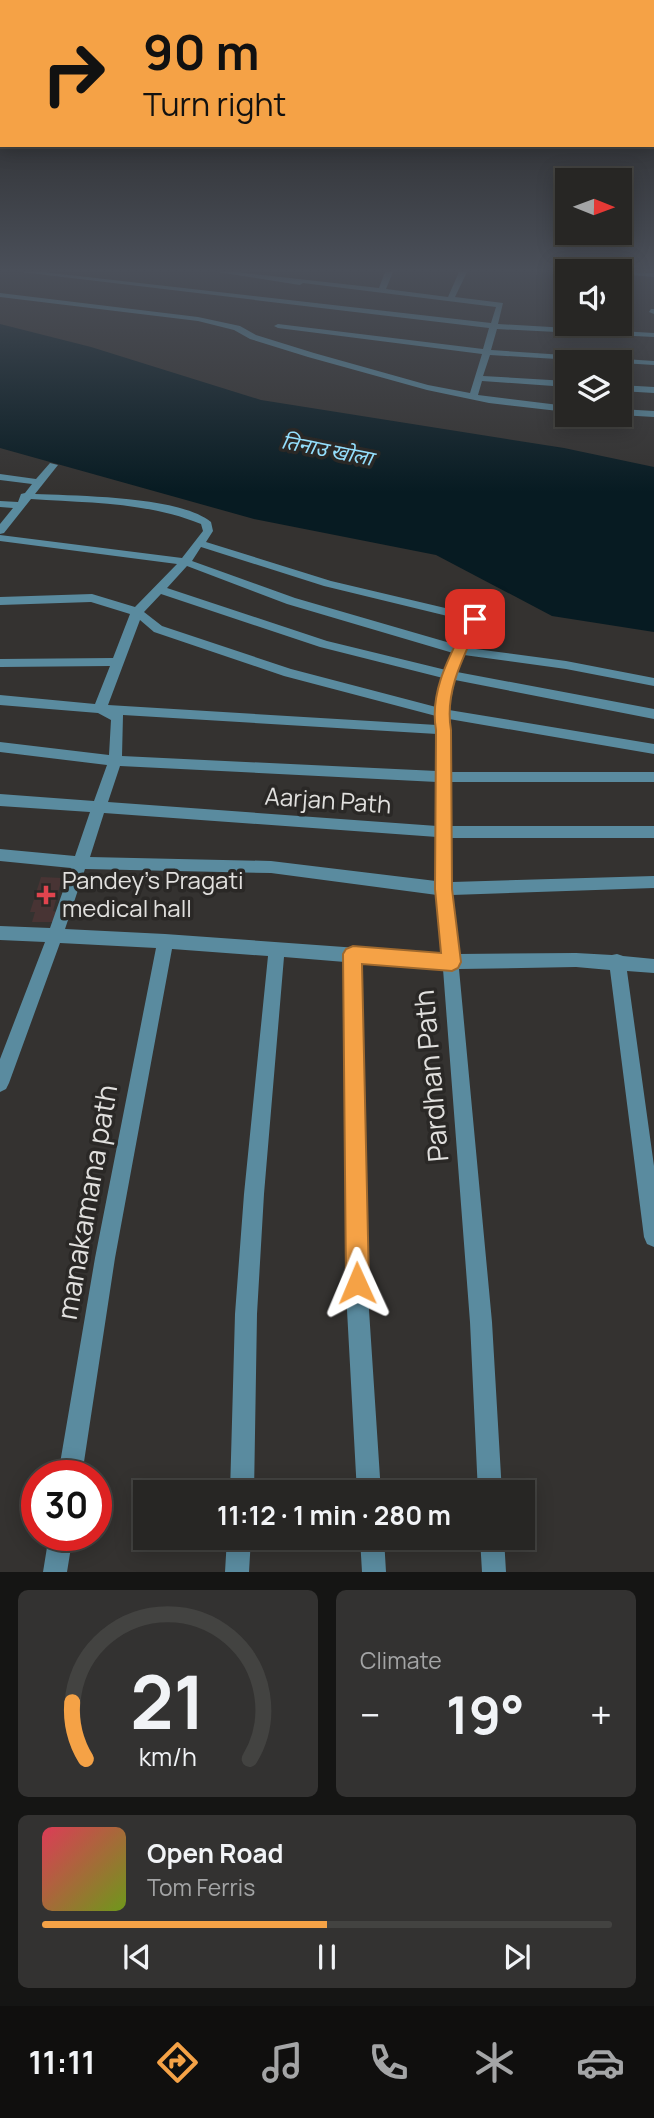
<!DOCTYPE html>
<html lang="en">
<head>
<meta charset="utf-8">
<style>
  body { margin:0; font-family:Manrope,"Noto Sans Devanagari",sans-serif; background:#333231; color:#f1f3f6; height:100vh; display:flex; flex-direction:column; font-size:26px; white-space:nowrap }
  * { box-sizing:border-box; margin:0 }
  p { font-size:23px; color:#a4a5a6 }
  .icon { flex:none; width:38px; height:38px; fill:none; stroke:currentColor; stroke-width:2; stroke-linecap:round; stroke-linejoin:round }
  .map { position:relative; height:1572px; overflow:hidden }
  .sheet { display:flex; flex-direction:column; gap:18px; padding:18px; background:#151514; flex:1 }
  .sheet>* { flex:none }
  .hud { position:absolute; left:0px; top:0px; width:654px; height:147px; box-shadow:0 4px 18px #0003,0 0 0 2px #434341; background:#f5a246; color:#111; overflow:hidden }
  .needle { width:46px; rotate:91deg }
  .buttons { position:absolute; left:555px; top:168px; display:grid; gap:14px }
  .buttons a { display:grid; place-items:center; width:77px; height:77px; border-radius:0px; background:#272624; box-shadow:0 4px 18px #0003,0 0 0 2px #434341; font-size:35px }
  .speed { position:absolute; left:21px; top:1460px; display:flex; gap:14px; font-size:35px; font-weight:700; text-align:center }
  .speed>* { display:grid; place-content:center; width:91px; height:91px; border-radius:50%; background:#272624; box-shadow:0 4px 18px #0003,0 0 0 2px #434341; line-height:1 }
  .speed .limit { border:10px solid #d22; background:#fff; color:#111 }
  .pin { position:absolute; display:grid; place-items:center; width:60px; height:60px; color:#fff; margin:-30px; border-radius:14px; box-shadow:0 4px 10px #0006 }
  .me { position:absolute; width:77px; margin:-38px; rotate:359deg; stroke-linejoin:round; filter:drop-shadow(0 0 5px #0008) }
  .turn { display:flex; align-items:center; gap:24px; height:147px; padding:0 28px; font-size:32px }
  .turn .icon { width:91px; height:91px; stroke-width:2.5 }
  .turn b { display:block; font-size:49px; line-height:60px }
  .big { font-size:52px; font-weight:700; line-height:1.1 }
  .sheet .card { flex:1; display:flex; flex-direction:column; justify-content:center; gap:10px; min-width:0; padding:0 24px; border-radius:10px; background:#333231 }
  .sheet .dial { align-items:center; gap:0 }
  .dial svg { height:182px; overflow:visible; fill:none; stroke:#434341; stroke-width:7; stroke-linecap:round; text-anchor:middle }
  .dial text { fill:#f1f3f6; stroke:none }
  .song { display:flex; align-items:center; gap:21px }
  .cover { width:84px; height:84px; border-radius:10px; background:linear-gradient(135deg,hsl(350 70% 55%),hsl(80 70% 35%)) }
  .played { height:7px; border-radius:4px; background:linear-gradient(90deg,#f5a246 50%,#434341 50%) }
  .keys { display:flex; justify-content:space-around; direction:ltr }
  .heat { display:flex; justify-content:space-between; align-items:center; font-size:38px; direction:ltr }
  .sheet .tiles { flex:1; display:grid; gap:18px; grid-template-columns:1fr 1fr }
  .card:last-child { grid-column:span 2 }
  .trip { position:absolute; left:133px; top:1480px; width:402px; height:70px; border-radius:0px; background:#272624; box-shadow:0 4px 18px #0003,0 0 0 2px #434341; font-weight:700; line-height:70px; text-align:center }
  .menu { display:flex; height:112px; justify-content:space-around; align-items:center; background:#100f0e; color:#a4a5a6 }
  .menu .icon { width:49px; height:49px }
  .menu .current { color:#f5a246 }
  .menu b { font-size:32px; color:#f1f3f6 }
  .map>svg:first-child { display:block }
  .medical { fill:#483434 }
  .water { fill:#071b22 }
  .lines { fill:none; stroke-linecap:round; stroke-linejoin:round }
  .street { fill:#5a8b9f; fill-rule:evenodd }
  .route { fill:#f5a246; stroke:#9f692e; stroke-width:2 }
  .health-dot { fill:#e0444e; stroke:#2a2826; stroke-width:2.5 }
  .labels { text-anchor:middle; stroke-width:7; stroke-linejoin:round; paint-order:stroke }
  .far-water-label { font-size:21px; font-style:italic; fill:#94defc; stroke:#2a2826 }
  .street-label { font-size:24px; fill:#e1e0de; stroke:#2a2826 }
  .poi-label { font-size:24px; fill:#e1e0de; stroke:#2a2826; text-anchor:start }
  .near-street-label { font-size:28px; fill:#e1e0de; stroke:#2a2826 }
</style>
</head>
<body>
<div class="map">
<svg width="654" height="1572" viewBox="0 0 654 1572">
  <rect width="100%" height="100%" fill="#343230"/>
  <!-- medical -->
  <path class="medical" d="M 41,877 L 62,878 L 53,911 L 57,912 L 55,922 L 32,922 L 35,912 L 30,912 Z"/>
  <!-- water -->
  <path class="water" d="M 0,324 L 91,347 L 261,400 L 564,448 L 654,467 L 654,632 L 552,616 L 436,555 L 254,519 L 0,448 Z"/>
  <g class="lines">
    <!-- street -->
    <path class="street" d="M 21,272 L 43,272 L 491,323 L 496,307 L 303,283 L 300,285 L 217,272 L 236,272 L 379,288 L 385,272 L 393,272 L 386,289 L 448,297 L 459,272 L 467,272 L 455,297 L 503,303 L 498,324 L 654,333 L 654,337 L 497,329 L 491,350 L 654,361 L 654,365 L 490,355 L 483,376 L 567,381 L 567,387 L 482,381 L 478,395 L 567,406 L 567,412 L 489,403 L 427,390 L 308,357 L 250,339 L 234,330 L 198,321 L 0,297 L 0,293 L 198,317 L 240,326 L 256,335 L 314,353 L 428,385 L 470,393 L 482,354 L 278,328 L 274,326 L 278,324 L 483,349 L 489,328 Z
      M 620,272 L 654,273 L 654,277 L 620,274 Z
      M 651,309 L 654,309 L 654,314 L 649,312 Z
      M 620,385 L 654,387 L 654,393 L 620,391 Z
      M 620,409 L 654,411 L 654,417 L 620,415 Z
      M 50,463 L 58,465 L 35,494 C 78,496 179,496 211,522 L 213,531 L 206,542 L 331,581 L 479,616 L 481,619 L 468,648 L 566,661 L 654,678 L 654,686 L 566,669 L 464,655 L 457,672 L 654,709 L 654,719 L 455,680 L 449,710 L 654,744 L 654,754 L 449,719 L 451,772 L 654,772 L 654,782 L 451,782 L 451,826 L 654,826 L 654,838 L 451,838 L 452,882 L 654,876 L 654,888 L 452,895 L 458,954 L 576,953 L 612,955 L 617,954 L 623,956 L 654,959 L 654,973 L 627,971 L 654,1166 L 654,1247 L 647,1244 L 644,1237 L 610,970 L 576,967 L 459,969 L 492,1322 L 502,1493 L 478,1493 L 470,1322 L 443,969 L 361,963 L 369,1310 L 381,1493 L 357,1493 L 347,1310 L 345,962 L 284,957 L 264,1194 L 257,1314 L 254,1493 L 230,1493 L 235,1314 L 244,1194 L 268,956 L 172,949 L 115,1258 L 82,1475 L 58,1475 L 95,1258 L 156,948 L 60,943 L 9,1083 L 6,1089 L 0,1092 L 0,1059 L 45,942 L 0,940 L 0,926 L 50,928 L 71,868 L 0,861 L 0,849 L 75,856 L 90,812 L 0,806 L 0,794 L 94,801 L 107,765 L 0,752 L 0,742 L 109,755 L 111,720 L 98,713 L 0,705 L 0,695 L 95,704 L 110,666 L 0,667 L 0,659 L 113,658 L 130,614 L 91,602 L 0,605 L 0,597 L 92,594 L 135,607 L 177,564 L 0,541 L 0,535 L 182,558 L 203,531 L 201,524 C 147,502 88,503 31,499 L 4,533 L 0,534 L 0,524 L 13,508 L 0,507 L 0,501 L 18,502 L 21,494 L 25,493 L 32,484 L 0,480 L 0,474 L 36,479 ZM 201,547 L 324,586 L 468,621 L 457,645 L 295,598 L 192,561 ZM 187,566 L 287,604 L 453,653 L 446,670 L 327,641 L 167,588 ZM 161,594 L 320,647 L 443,678 L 436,707 L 291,669 L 162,626 L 144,612 ZM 140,620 L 154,632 L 284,676 L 436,716 L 437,725 L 108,705 ZM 123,715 L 437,734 L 437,771 L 122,756 ZM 120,766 L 437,782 L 437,826 L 108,802 ZM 104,813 L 437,837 L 436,881 L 271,861 L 90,857 ZM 85,869 L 271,873 L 437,895 L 441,954 L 165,934 L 65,929 Z
      M 49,1535 L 73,1535 L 67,1572 L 43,1572 Z
      M 227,1538 L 251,1538 L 249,1572 L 225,1572 Z
      M 360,1538 L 384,1538 L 386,1572 L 362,1572 Z
      M 480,1538 L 504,1538 L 506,1572 L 482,1572 Z"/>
  </g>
  <!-- sky -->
  <linearGradient id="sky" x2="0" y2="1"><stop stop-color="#1d1c1a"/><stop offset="0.55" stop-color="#4a4f59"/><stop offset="1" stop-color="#4a4f59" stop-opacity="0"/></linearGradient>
  <rect width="654" height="492" fill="url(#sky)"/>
  <!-- route -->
  <path class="route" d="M 475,614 L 481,619 C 465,654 444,690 451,730 L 452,889 L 461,962 L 458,968 L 452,971 L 362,964 L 369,1283 L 366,1291 L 357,1295 L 349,1291 L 346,1283 L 343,954 L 346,949 L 353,946 L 441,953 L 435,889 L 436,730 C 429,690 451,654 468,619 Z"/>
  <!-- markers -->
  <path class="health-dot" d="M42.5 884.5h7v7h7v7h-7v7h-7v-7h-7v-7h7z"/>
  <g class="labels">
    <!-- far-water labels -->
    <g class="far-water-label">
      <text transform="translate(327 450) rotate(11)" y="7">तिनाउ खोला</text>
    </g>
    <!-- street labels -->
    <g class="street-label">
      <text transform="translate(328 801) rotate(4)" y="8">Aarjan Path</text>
    </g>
    <!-- poi labels -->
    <g class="poi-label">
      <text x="62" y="889">Pandey's Pragati<tspan x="62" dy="28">medical hall</tspan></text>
    </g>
    <!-- near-street labels -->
    <g class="near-street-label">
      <text transform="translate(431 1076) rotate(-95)" y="10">Pardhan Path</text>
      <text transform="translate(87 1202) rotate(-80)" y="10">manakamana path</text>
    </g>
  </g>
</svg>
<div class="buttons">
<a><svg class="needle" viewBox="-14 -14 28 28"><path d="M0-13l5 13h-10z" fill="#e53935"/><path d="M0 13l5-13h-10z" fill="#a4a5a6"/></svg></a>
<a><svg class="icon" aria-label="sound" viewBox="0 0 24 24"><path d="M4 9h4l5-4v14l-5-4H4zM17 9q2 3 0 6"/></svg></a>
<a><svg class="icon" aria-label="layers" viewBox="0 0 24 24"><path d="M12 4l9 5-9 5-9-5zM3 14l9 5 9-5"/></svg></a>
</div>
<div class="speed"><div class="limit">30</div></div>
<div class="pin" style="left:475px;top:619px;background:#d93025"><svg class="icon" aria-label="arrive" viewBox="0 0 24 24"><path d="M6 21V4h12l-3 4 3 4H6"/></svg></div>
<svg class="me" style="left:357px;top:1283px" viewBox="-20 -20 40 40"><path d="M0-17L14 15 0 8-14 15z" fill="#f5a246" stroke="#fff" stroke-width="4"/></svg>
<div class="trip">11:12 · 1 min · 280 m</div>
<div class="hud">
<div class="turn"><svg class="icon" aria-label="right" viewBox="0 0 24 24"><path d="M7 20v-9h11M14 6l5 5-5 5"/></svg><div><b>90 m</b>Turn right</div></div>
</div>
</div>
<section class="sheet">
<div class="tiles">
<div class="card dial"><svg viewBox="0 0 100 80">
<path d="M14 69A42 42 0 1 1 86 69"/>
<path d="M14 69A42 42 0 0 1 8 44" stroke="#f5a246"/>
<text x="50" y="56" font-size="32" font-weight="700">21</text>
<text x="50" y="72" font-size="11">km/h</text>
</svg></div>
<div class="card"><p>Climate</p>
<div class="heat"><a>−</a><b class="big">19°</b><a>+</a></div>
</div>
<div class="card">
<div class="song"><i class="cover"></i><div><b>Open Road</b><p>Tom Ferris</p></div></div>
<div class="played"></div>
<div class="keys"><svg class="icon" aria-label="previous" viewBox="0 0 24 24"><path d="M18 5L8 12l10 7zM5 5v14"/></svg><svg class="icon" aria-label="pause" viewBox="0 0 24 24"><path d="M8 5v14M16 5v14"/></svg><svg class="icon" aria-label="next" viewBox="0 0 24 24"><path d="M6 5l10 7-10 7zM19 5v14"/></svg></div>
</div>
</div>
</section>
<nav class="menu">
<b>11:11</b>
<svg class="icon current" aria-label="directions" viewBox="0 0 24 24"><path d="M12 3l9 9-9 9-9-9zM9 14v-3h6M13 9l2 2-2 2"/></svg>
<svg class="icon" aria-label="music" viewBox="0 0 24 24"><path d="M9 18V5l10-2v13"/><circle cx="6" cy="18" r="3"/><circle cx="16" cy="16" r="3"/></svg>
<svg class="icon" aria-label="phone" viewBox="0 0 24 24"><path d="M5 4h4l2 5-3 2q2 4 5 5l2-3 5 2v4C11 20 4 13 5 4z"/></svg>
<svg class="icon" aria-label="climate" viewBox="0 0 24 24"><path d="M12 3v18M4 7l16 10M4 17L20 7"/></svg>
<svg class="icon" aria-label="car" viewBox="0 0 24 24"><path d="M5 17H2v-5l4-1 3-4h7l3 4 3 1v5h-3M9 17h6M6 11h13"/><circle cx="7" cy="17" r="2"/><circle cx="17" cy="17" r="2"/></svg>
</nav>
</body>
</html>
